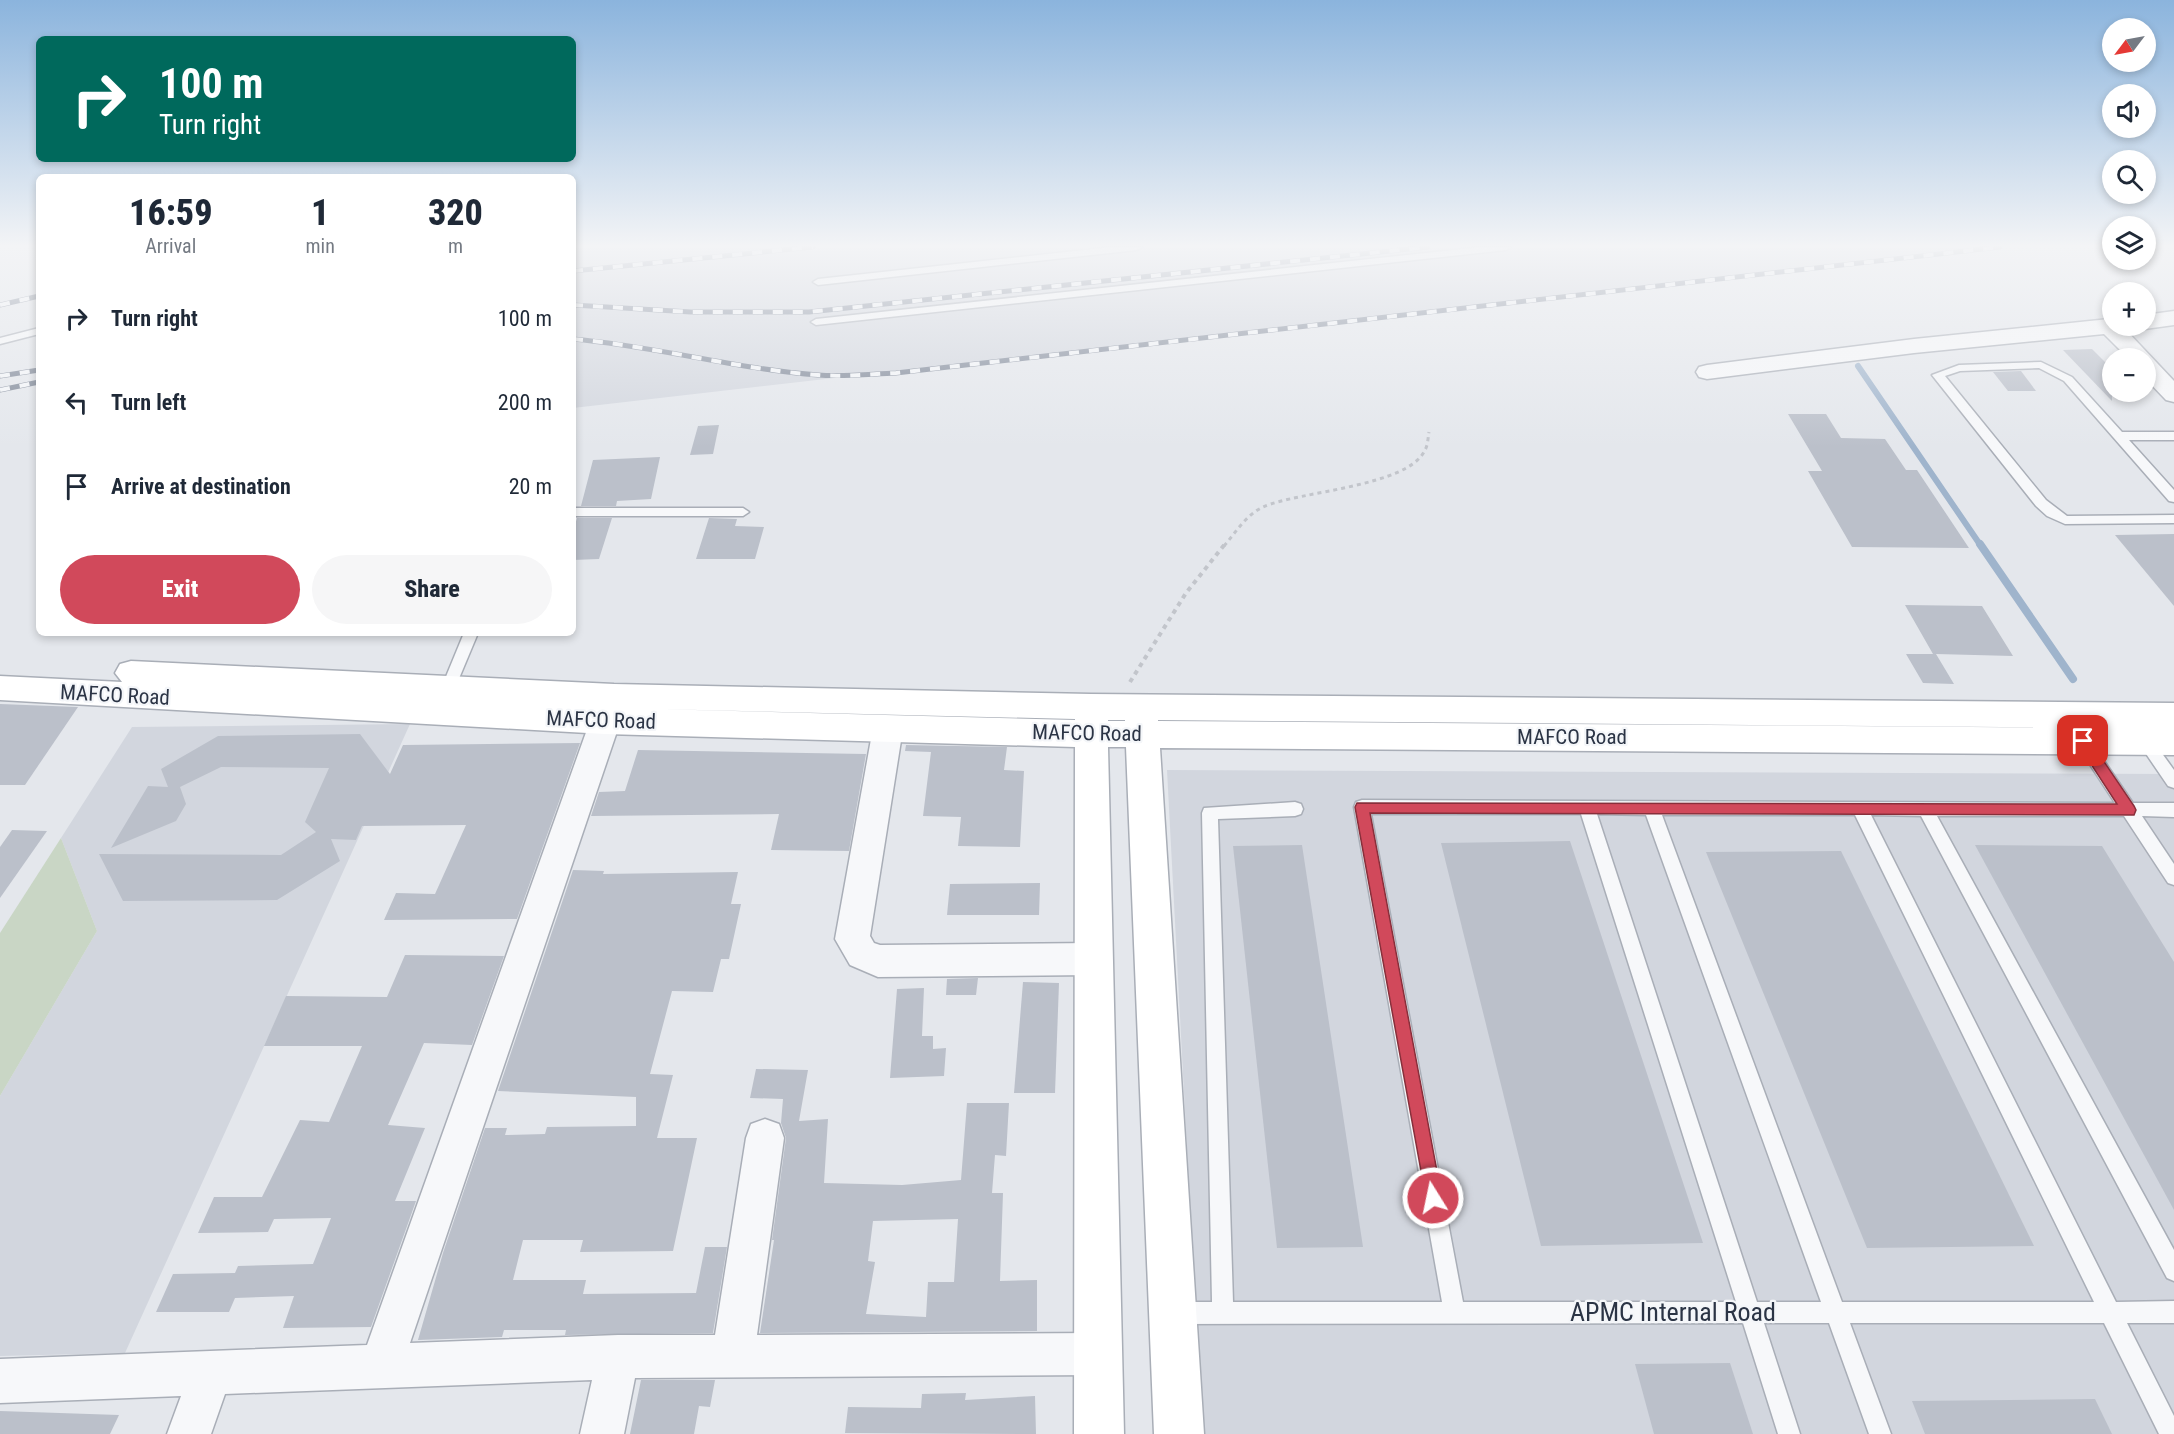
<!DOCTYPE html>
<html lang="en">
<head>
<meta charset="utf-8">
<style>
  body { margin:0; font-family:"Roboto Condensed",sans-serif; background:#f6f6f7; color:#1f2937; height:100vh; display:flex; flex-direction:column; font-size:22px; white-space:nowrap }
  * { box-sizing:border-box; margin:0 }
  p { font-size:20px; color:#747a83 }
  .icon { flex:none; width:33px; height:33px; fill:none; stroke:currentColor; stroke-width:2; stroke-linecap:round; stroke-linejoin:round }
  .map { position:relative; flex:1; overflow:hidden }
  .panel { position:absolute; left:36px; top:174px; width:540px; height:462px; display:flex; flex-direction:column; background:#fff; border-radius:9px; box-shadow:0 3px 9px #0003 }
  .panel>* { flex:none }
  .hud { position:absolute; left:36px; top:36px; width:540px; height:126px; border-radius:9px; box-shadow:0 3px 9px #0003; background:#00695c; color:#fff; overflow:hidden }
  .needle { width:39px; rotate:238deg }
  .buttons { position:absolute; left:2102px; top:18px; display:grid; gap:12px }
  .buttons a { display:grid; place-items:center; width:54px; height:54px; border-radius:50%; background:#fff; box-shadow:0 3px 9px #0003; font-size:30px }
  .pin { position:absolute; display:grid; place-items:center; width:51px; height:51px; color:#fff; margin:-26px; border-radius:12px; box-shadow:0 3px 9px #0006 }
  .me { position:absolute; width:66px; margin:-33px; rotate:350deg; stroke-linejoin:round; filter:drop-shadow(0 0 4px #0008) }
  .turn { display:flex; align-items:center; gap:21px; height:126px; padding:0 24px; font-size:27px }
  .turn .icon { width:78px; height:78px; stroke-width:2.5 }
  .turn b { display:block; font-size:42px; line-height:51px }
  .eta { display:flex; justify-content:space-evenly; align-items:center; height:102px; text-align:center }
  .eta b { font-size:36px; font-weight:800; line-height:42px }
  .button { display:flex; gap:12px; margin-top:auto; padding:12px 24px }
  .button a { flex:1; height:69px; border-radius:36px; background:#d1495b; color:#fff; font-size:24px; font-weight:800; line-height:69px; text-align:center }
  .button a+a { background:#f6f6f7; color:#1f2937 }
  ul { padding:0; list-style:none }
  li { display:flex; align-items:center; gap:18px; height:84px; padding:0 24px }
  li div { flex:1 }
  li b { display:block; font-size:22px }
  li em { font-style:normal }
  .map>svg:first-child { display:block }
  .built { fill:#d2d6de }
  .green { fill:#c9d6c5 }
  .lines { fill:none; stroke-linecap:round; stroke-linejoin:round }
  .stream-far1 { stroke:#9fb4cc; stroke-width:6 }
  .stream { stroke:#9fb4cc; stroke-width:8 }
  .building { fill:#bbc0ca; fill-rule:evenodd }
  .service-casing { stroke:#a9aeb7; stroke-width:3 }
  .minor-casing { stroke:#a9aeb7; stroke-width:3 }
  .secondary-casing { stroke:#a9aeb7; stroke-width:3 }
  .path-far1 { stroke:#c2c5cb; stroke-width:3; stroke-dasharray:4 4; stroke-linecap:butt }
  .path { stroke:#c2c5cb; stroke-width:4; stroke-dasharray:4.5 4.5; stroke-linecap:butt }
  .service { fill:#f7f8fa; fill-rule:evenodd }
  .minor { fill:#f7f8fa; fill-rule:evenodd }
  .secondary { fill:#fff; fill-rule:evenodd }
  .rail-casing { stroke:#7d8696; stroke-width:5 }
  .rail { stroke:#f4f6f9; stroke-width:4; stroke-dasharray:10; stroke-linecap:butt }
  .route { fill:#d1495b; stroke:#882f3b; stroke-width:1.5 }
  .labels { text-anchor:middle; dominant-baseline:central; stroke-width:4.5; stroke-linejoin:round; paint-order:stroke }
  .street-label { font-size:21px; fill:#2b3445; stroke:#f4f6f9 }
  .near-street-label { font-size:26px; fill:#2b3445; stroke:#f4f6f9 }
</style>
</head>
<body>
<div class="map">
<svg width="2174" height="1434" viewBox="0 0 2174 1434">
  <rect width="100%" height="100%" fill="#e4e7ec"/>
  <g class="built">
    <path d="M573,247H1976L573,408Z"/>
    <path d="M410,724L125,1353L0,1356V1096L97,931L61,838L132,727Z"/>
    <path d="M1167,770L2174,774V1434H1202Z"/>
  </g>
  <path class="green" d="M61,838L97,931L0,1096V933Z"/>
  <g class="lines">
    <path class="stream-far1" d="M1858,366L1981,546"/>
    <path class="stream" d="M1980,544L2073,679"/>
  </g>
  <g class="building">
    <path d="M2092,349L2112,369V401L2063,350Z"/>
    <path d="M2021,371L2036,391H2008L1993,372Z"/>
    <path d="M1788,414H1826L1841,438L1885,439L1906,470H1917L1969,548L1852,547L1808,471H1822Z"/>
    <path d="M719,425L713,454L690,455L698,426Z"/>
    <path d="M660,457L651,499L617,501L616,506H581L593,460Z"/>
    <path d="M577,518H612L599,559L573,560V525H575Z"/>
    <path d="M709,518L737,519L735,526L764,527L755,559H696Z"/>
    <path d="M2174,534V606L2115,535Z"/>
    <path d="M1905,605L1982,606L2013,656L1936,654L1954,684L1923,683L1906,654H1933Z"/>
    <path d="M0,704L78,707L25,785H0Z"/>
    <path d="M360,734L390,774L403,745L580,743L517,919L384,920L396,893L435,894L466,825L362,826L356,840L331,839L340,861L277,900L123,901L99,854L281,855L316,832L305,822L329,768L221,767L180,787L186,804L176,821L111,848L148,786L168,787L161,769L218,736Z"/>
    <path d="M906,745L1007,747L1004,770L1024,771L1020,847L958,846L961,817L923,816L931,752L905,751Z"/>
    <path d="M638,750L866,754L849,851L771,850L779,814L591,816L599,792L625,791Z"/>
    <path d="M12,830L47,831L0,898V847Z"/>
    <path d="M1570,841L1703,1243L1541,1246L1441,843Z"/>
    <path d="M1302,845L1363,1247L1277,1248L1233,846Z"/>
    <path d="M1975,845L2102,846L2174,962V1210Z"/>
    <path d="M1841,851L2034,1246L1867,1248L1706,852Z"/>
    <path d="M573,870L604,871L603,874L738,872L731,904H741L729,959H721L713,992L672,991L650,1074L673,1075L657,1138H697L673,1251L580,1252L583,1240H523L513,1280H586L583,1294L696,1293L705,1247H727L713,1333L565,1335L566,1330H504L502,1337L418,1340L443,1253L485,1128H507L505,1135L545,1134L547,1127L636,1126V1097L498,1091Z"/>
    <path d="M1040,883L1039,915H947L950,884Z"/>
    <path d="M405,955L504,956L472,1045L424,1043L388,1125L425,1128L395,1201H416L371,1327L283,1328L294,1296L235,1298L229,1312H156L173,1274L235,1273L238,1266L313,1264L331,1218L274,1219L268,1232L198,1233L214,1197H262L300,1120L329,1122L362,1046H264L286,996L387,997Z"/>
    <path d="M978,978L976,995H946L947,979Z"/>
    <path d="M1023,982L1059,983L1055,1093H1014Z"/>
    <path d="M924,988L922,1036H933V1049L946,1048L944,1076L890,1078L897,989Z"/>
    <path d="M756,1069L808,1070L799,1121L828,1119L824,1183L902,1185L961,1180L967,1103H1009L1006,1156L995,1155L992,1193H1003L1000,1281L1037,1280V1331L760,1333L774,1240H772L786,1138L781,1123L783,1099L750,1098ZM958,1219L954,1282H928L926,1317L866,1314L875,1262L868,1261L873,1221Z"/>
    <path d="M1730,1363L1753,1434H1654L1635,1364Z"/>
    <path d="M641,1380H715L710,1407L699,1406L694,1434H630Z"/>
    <path d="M966,1393L965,1400L1035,1396L1036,1434L845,1433L848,1407L921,1408L922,1394Z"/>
    <path d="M2095,1399L2112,1434H1925L1912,1401Z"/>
    <path d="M0,1411L119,1415L110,1434H0Z"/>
  </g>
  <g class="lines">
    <defs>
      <g id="service">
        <path d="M1112,247H1142L1137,250L818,285L813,282L818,279Z"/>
        <path d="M1481,247H1511L1506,250L816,325L811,322L816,319Z"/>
        <path d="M39,328V334L0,344V338Z"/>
        <path d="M2041,362L2072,377L2122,432H2174V440H2129L2174,490V502L2169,501L2064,381L2039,368L1960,371L1945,376L2046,500L2067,516L2174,515V523L2065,524L2047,516L2036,506L1932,375L1959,365Z"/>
        <path d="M573,508H743L749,512L743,516H573Z"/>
        <path d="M464,633H478L450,700H440L438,696Z"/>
        <path d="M2080,731L2085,733L2133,803H2174V817L2142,816L2174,864V885L2168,883L2124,816H1937L2174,1250V1281L2167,1278L1921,816L1871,815L2116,1302L2174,1301V1323H2127L2174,1416V1434H2159L2104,1323H1850L1891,1434H1869L1829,1323H1764L1800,1434H1778L1743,1323L1176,1324L1169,1320L1165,1313L1169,1306L1176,1302H1212L1202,813L1204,808L1295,802L1301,804L1303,809L1301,814L1295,816L1218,819L1233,1302H1442L1354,807L1356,802L1362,800L2115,803L2072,737L2075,733ZM1371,814H1581L1736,1302H1463ZM1597,814L1646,815L1821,1302H1757ZM1662,815H1855L2094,1302H1842Z"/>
        <path d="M2143,732L2148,734L2174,770V788L2168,786L2138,742L2135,738L2138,734Z"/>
      </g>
      <g id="minor">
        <path d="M2174,311V325L2145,329L2136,326H2145V315Z"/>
        <path d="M2109,319L2112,320V326H2125L2124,328L2174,381V402L2166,400L2145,378V358H2128L2104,334L1914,353L1707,379L1699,377L1696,372L1699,367L1707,365L1914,339Z"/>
        <path d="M614,685L624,688L629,696L410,1343L618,1335H715L746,1138L751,1124L765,1119L779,1124L784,1138L757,1335L1098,1333L1113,1339L1119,1354L1113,1369L1098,1375L635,1378L624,1434H580L592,1380L225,1394L211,1434H167L181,1396L0,1403V1359L367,1345L599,696L604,688Z"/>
        <path d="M888,716L899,720L903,728L870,936L874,943L880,945L1094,943L1106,948L1111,959L1106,970L1094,975L878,977L850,965L835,939L873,728L877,720Z"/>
      </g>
      <path id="secondary" d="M131,661L614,684L1091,694L2174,703V755L1160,748L1204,1434H1154L1126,747H1108L1124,1434H1074L1075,747L605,734L0,700V676L122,682L115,673L120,664ZM655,709L1075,719V720ZM1108,720H1125V721H1108ZM1158,720L2118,728L1158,721Z"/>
    </defs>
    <use href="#service" class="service-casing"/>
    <use href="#minor" class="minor-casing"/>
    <use href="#secondary" class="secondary-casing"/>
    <path class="path-far1" d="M1224,546C1236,532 1246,515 1263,507C1299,491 1408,487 1425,450C1428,445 1428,437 1429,432"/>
    <path class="path" d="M1130,682L1186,593L1225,544"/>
    <use href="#service" class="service"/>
    <use href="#minor" class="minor"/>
    <use href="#secondary" class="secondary"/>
    <defs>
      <g id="rail">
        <path d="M573,271L813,247"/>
        <path d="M0,305L39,296"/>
        <path d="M573,305L691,312H809L1428,247"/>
        <path d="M573,339C655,346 736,369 818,375C844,377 870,374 896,373L2000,247"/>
        <path d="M0,376L39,370"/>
        <path d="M0,390L39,382"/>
      </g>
    </defs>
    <use href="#rail" class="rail-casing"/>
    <use href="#rail" class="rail"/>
  </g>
  <linearGradient id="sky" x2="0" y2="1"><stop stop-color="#8bb4dd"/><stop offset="0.55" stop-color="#f3f4f6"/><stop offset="1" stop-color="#f3f4f6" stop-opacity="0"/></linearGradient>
  <rect width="2174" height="447" fill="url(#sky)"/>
  <path class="route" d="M2083,736L2088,738L2134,806L2136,810L2134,815L1370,813L1442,1198L1439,1204L1433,1207L1427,1204L1355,807L1357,803L2117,804L2076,741Z"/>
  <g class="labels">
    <g class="street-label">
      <text transform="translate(115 695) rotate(3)">MAFCO Road</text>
      <text transform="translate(601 720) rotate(2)">MAFCO Road</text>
      <text transform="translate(1087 733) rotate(1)">MAFCO Road</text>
      <text x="1572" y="737">MAFCO Road</text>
    </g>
    <g class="near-street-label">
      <text x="1673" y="1312">APMC Internal Road</text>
    </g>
  </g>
</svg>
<div class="buttons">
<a><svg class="needle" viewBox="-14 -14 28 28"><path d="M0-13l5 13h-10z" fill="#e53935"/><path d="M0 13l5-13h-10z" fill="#747a83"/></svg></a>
<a><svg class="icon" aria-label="sound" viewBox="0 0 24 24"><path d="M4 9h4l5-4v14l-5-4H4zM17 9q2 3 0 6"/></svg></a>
<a><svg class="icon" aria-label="search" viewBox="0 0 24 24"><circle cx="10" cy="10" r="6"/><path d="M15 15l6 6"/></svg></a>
<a><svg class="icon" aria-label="layers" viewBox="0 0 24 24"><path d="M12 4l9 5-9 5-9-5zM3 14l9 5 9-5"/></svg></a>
<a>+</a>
<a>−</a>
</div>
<div class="pin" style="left:2083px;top:741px;background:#d93025"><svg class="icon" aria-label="arrive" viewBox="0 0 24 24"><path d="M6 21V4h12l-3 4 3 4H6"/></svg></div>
<svg class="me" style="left:1433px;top:1198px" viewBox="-20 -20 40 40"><circle r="17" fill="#d1495b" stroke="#fff" stroke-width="3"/><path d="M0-11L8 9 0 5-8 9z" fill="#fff"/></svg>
<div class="hud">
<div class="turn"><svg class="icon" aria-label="right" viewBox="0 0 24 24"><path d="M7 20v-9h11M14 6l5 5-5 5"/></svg><div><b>100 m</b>Turn right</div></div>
</div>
<section class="panel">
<div class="eta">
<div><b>16:59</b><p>Arrival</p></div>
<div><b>1</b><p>min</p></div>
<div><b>320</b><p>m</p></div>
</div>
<ul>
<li><svg class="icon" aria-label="right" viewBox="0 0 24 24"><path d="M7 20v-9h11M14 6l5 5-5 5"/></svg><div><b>Turn right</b></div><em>100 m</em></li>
<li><svg class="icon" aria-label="left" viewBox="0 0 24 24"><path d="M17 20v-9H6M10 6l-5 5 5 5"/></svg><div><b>Turn left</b></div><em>200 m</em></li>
<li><svg class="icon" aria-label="arrive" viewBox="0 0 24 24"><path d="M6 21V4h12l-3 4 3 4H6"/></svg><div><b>Arrive at destination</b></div><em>20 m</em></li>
</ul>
<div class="button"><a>Exit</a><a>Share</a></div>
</section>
</div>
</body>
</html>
